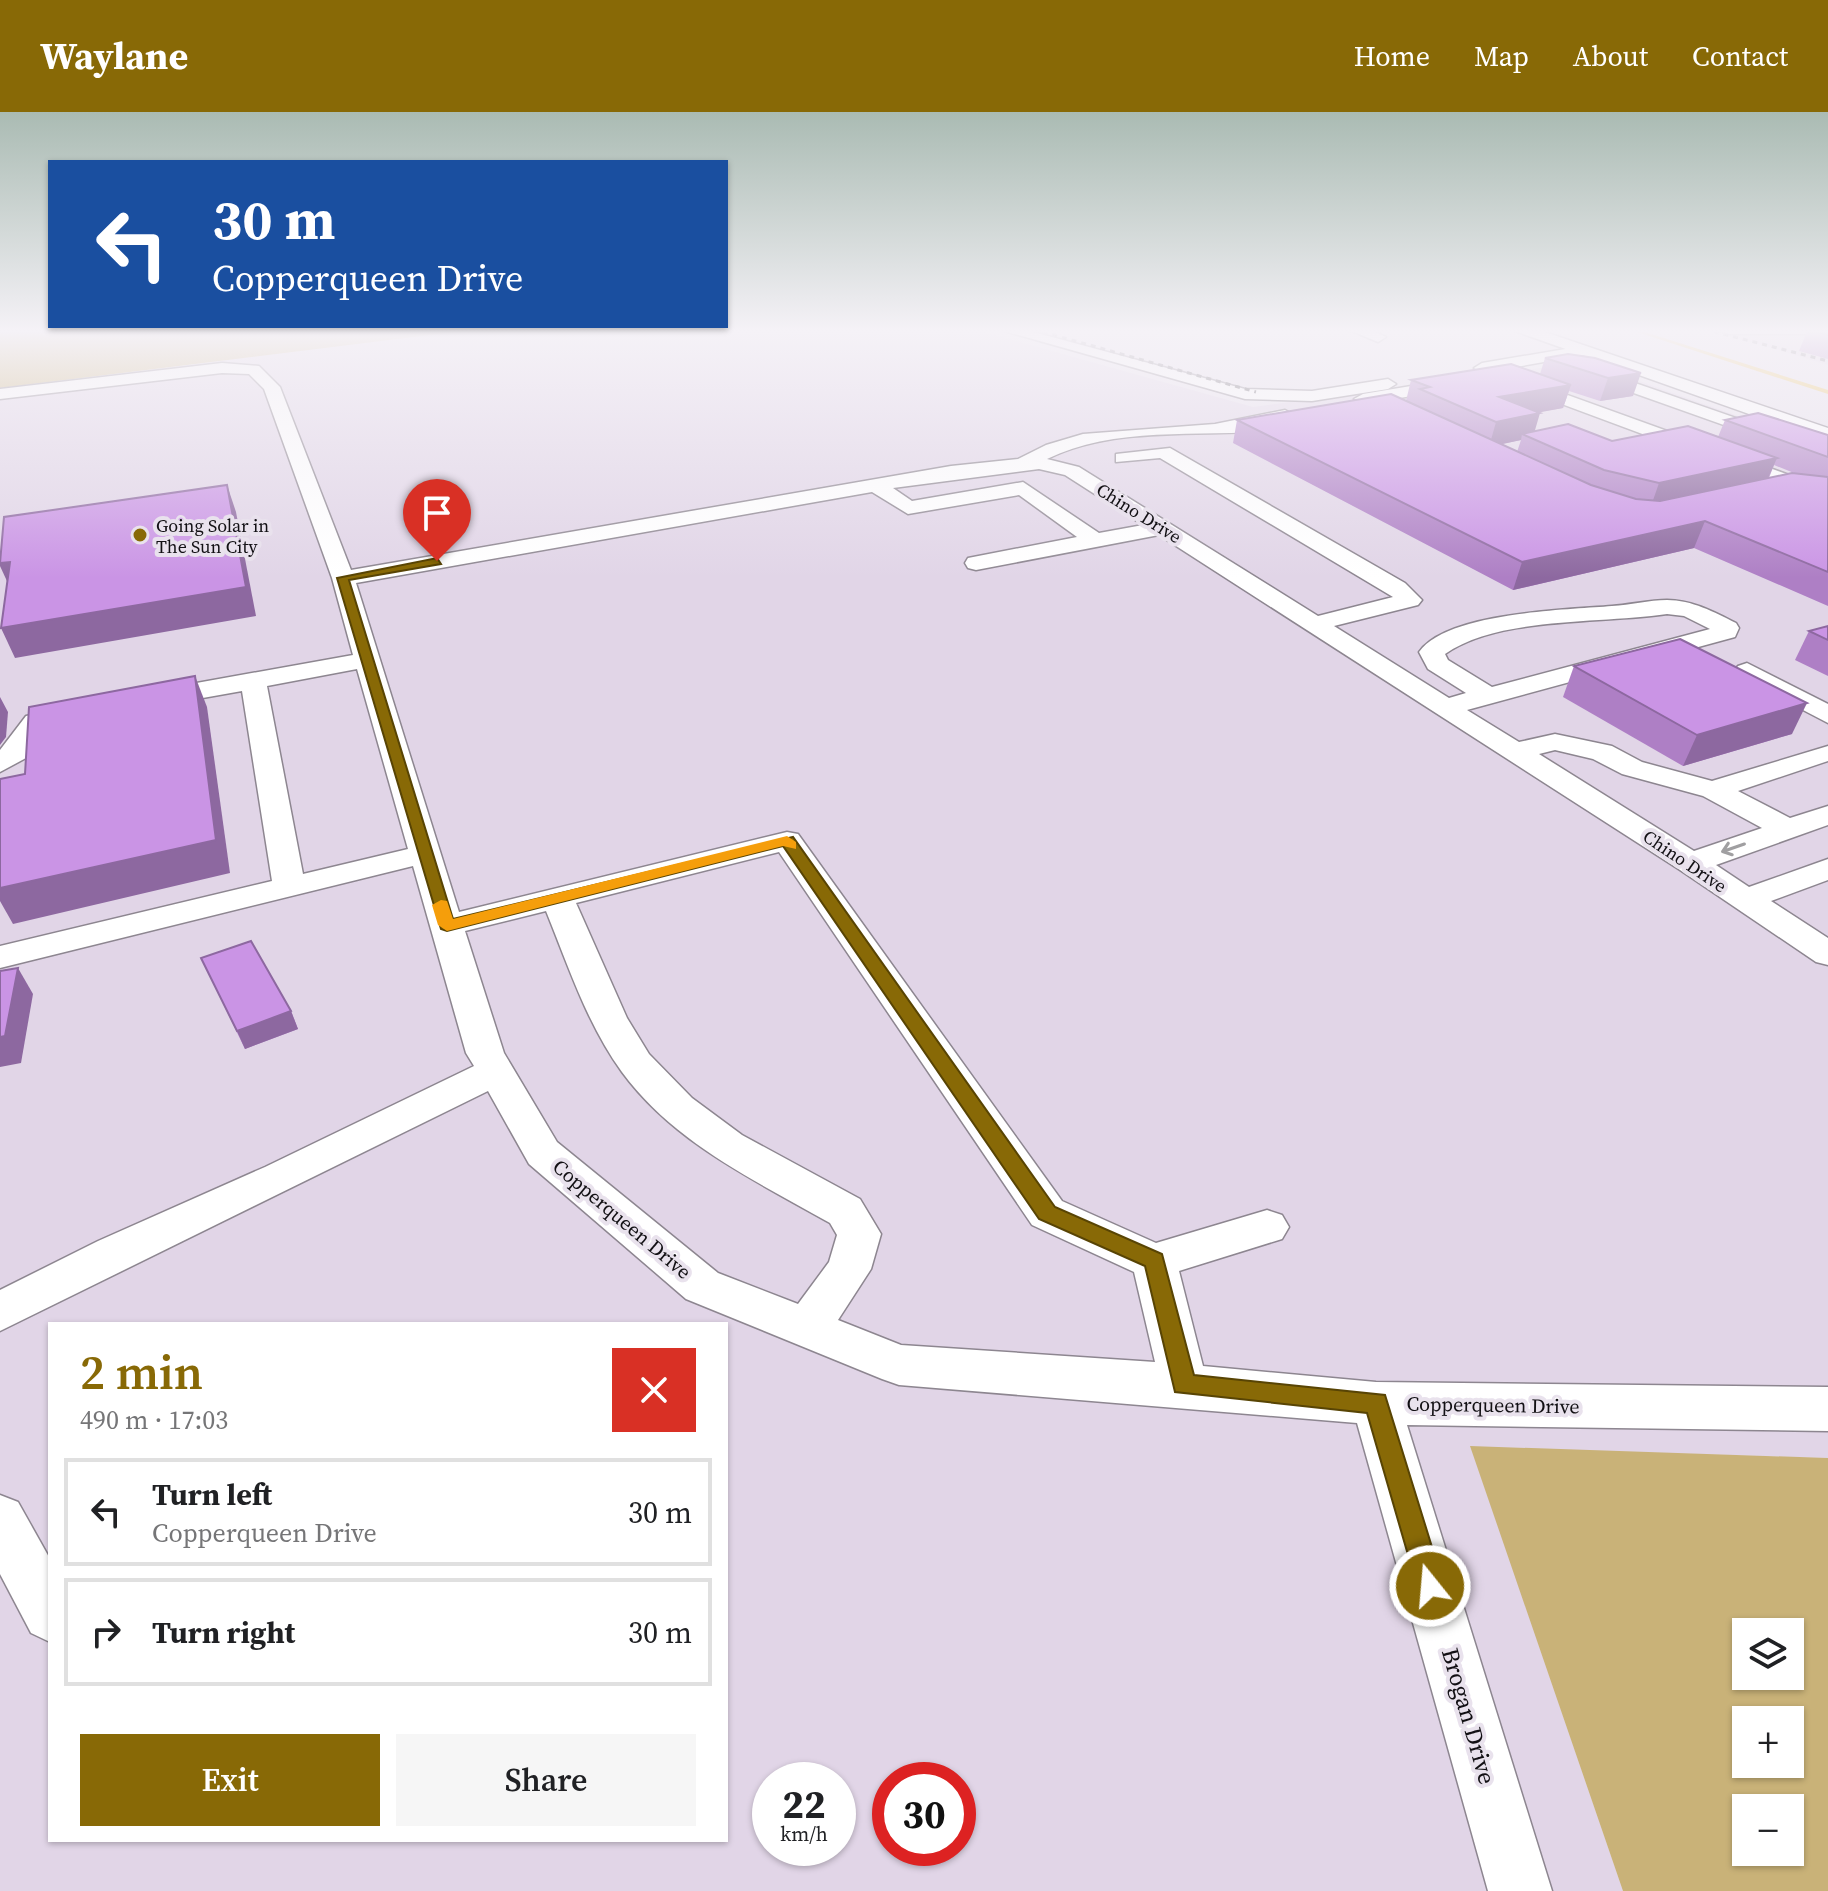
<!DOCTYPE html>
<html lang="en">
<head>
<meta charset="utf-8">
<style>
  body { margin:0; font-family:"Source Serif 4",serif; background:#f6f6f6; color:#202124; height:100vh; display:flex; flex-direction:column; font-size:30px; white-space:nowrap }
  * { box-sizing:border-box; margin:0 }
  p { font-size:26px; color:#757577 }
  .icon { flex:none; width:44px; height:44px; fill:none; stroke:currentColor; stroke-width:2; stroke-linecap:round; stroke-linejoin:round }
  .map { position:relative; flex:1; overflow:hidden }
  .details { position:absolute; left:48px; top:1210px; width:680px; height:520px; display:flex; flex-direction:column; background:#fff; border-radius:0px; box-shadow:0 2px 6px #0004 }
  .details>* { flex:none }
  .hud { position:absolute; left:48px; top:48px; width:680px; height:168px; border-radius:0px; box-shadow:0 2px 6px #0004; background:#1a4fa0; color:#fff; overflow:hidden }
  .fabs { position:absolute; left:1732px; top:1506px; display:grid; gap:16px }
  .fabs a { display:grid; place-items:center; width:72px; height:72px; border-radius:0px; background:#fff; box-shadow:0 2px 6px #0004; font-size:40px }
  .speed { position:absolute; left:752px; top:1650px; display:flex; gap:16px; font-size:40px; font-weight:700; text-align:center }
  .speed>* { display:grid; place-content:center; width:104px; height:104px; border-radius:50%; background:#fff; box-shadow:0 2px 6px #0004; line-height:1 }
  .speed small { font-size:20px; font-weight:400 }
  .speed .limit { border:12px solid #d22; background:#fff; color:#111 }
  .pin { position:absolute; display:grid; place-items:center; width:68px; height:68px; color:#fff; margin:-82px -34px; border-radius:50% 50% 50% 0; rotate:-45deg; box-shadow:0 0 8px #0007 }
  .pin .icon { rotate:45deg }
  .me { position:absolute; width:88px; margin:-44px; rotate:343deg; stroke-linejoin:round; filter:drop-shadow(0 0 6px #0008) }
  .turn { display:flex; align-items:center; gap:28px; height:168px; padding:0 32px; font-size:36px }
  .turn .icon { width:104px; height:104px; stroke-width:2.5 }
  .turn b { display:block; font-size:56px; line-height:68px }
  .round { display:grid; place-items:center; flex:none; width:84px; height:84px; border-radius:0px; background:#f6f6f6 }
  .headline { display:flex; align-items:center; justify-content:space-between; height:136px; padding:0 32px }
  h1 { font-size:48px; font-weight:600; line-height:60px; color:#886906 }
  .primary-button { display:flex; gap:16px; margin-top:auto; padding:16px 32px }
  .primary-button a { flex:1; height:92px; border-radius:0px; background:#886906; color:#fff; font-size:32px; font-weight:600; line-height:92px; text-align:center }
  .primary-button a+a { background:#f6f6f6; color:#202124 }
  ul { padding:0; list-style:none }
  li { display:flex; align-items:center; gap:24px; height:108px; margin:0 16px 12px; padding:0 16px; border:4px solid #e0e0e0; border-radius:0px }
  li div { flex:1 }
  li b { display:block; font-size:30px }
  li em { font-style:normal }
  header { display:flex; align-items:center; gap:48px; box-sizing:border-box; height:112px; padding:0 40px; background:#886906; color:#fff }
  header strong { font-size:38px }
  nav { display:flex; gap:44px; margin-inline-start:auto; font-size:28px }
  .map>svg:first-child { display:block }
  .built { fill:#e1d5e7; fill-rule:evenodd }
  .green { fill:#c9b278; fill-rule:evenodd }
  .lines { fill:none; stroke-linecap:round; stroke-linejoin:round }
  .stream { fill:#edc663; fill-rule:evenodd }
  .minor-casing { stroke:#8d8690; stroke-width:3 }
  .major-casing { stroke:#8d8690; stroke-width:3 }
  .minor { fill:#fff; fill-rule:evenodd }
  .major { fill:#fff; fill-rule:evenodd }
  .rail { stroke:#6a666d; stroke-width:3; stroke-dasharray:5 5; stroke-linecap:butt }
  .wall { fill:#ae7fc5; fill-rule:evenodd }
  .shaded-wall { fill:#8d68a0 }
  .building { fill:#ca94e5; stroke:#8d68a0; stroke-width:2 }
  .oneway { stroke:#a09fa1 }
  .route { fill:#886906; stroke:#584404; stroke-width:2 }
  .slow { fill:#f59e0b }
  .poi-dot { fill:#886906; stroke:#e9e2ed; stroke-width:3 }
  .labels { text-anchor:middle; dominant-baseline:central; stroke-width:8; stroke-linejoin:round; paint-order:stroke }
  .far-street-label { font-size:18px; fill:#121014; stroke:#e9e2ed }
  .far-poi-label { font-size:18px; fill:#121014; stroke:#e9e2ed; text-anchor:start }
  .street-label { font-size:20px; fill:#121014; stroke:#e9e2ed }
  .near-street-label { font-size:24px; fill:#121014; stroke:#e9e2ed }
</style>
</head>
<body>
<header>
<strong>Waylane</strong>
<nav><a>Home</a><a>Map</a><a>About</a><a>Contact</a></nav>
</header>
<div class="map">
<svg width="1828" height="1779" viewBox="0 0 1828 1779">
  <rect width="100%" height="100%" fill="#e9e2ed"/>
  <g class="built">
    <path d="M478,217H973L1253,295L1570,252L1600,255L1828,336V1346L1471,1335L1623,1779H0V276ZM50,1212H726V1728H50ZM770,1668H838V1736H770ZM890,1668H958V1736H890Z"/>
    <path d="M1708,217H1828V253Z"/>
  </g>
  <g class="green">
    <path d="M0,217H478L0,276Z"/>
    <path d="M1470,1334L1828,1346V1779H1623ZM1746,1520H1790V1564H1746ZM1746,1608H1790V1652H1746ZM1746,1696H1790V1740H1746Z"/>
  </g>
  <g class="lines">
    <path class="stream" d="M1628,217H1635L1828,278V282Z"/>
    <defs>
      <g id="minor">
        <path d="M997,217H1022L1245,277L1312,279L1388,267L1396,272L1388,277L1312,289L1245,287Z"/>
        <path d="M1347,217H1370L1386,225L1378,230Z"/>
        <path d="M1718,217H1820L1812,222H1726Z"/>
        <path d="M1583,234L1591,239L1589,242L1482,261L1474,256L1482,251Z"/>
        <path d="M222,251L259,254L280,275L351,458L951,354L1018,347L1046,333L1083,322L1215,312L1285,298L1294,303L1286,308L1294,313L1285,318C1209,326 1117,312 1047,347L1079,355L1318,504L1393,485L1160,346L1116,350V342L1170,336L1405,471L1422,488L1418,493L1334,514L1449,586L1466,581L1428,557L1419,540C1447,500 1566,498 1612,494C1630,493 1649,488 1667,488C1692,488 1714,500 1736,511L1739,516L1735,525L1467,598L1519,630L1555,622L1612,634L1642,650L1712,669L1828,634V649L1738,679L1790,706L1828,694V713L1716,753L1749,775L1828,747V768L1771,789L1828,826V853L1816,850L1680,758L1159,423L976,458L968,456L965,451L968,446L1077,425L1019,383L908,402L872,380L356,471L459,800L787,720L798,722L1062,1089L1156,1131L1267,1098L1282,1103L1289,1115L1282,1127L1179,1159L1203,1254L1376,1270L1828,1275V1319L1407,1313L1552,1779H1488L1357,1311L899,1273L882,1267L686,1187L529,1052L488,979L0,1219V1178L98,1129L265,1055L474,954L466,941L413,754L0,856V834L272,769L242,579L152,595L143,593L139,587L143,581L152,579L353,543L332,466L264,277L249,262L222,261L0,287V277ZM1039,357L1065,363L1143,413L1099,421L1023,370L912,389L893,376ZM1667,502L1684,504L1710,517L1492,575L1448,548L1445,542C1499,504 1602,512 1667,502ZM357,557L408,737L303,762L267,574ZM1555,638L1593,647L1622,662L1703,684L1762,716L1694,739L1539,642ZM779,740L1032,1113L1134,1160L1155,1250L901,1233L838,1208L871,1157L881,1122L860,1087L742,1023L692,986L649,942L627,906L576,791ZM546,799C568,853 587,912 622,960C674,1031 756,1069 830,1111L837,1123L829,1150L798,1192L718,1161L557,1030L504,941L465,819Z"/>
        <path d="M1589,255L1828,338V350L1583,263L1581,260Z"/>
        <path d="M1501,259L1828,377V390L1781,383L1650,412L1628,410L1584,396L1354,287L1363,282ZM1500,269L1777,372L1650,400L1598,388L1382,289Z"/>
        <path d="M1747,551L1828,592V611L1738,564L1734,559L1738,554Z"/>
        <path d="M67,596L77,598L81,604L77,610L46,616L26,646L0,660V638L26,604Z"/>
        <path d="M0,1383L18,1390L50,1447V1530L31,1521L0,1462Z"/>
      </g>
      <path id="major" d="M1509,217H1536L1828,316V330Z"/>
    </defs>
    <use href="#minor" class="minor-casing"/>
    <use href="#major" class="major-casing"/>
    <use href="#minor" class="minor"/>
    <use href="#major" class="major"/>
    <g class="rail">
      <path d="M1033,217L1256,280"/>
      <path d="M1704,217L1828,249"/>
    </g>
  </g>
  <g class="wall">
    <path d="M1808,217H1828V247L1799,239Z"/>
    <path d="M1545,246H1595L1633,284L1600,289L1569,279L1563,296L1538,300L1534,320L1612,329L1718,325L1725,308L1828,323V494L1694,436L1513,478L1233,331L1237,308L1406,289L1411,268L1540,262ZM1521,328L1517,340L1501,332ZM1774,353L1794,361L1769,366Z"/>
    <path d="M1828,514V564L1795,548L1809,519Z"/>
    <path d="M1574,554L1792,622L1683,654L1563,585Z"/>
    <path d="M201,846L291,899L298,917L245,937Z"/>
  </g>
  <g class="shaded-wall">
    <path d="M1641,261L1633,284L1600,289L1608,266Z"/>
    <path d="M1571,273L1563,296L1492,309L1499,285Z"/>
    <path d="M1540,301L1533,325L1522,322L1521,328L1489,335L1496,310Z"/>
    <path d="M1777,346L1766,371L1650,397L1659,371Z"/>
    <path d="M227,373L236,400L256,504L15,546L1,516Z"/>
    <path d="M1705,409L1694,436L1513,478L1522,450Z"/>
    <path d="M10,450L12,480L0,454V451Z"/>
    <path d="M195,564L207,595L230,761L13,812L0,789V754Z"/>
    <path d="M0,585L8,600L6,625L0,633Z"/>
    <path d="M1807,591L1792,622L1683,654L1697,623Z"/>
    <path d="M18,856L33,882L21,951L0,955V925Z"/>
    <path d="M291,899L298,917L245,937L237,919Z"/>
  </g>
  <g class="building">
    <path d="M1808,217H1828V223Z"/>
    <path d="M1568,242L1595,246L1641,261L1608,266L1545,246Z"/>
    <path d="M1511,252L1571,273L1499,285L1540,301L1496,310L1420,277L1430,275L1411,268Z"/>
    <path d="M1391,282L1591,373L1636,387L1660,389L1792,361L1828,365V460L1705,409L1522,450L1237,308Z"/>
    <path d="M1758,301L1828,323V345L1725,308Z"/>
    <path d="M1568,312L1612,329L1688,314L1777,346L1659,371L1604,358L1522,322Z"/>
    <path d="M227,373L246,475L1,516L10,450L0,451L4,405Z"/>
    <path d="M1828,514V528L1809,519Z"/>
    <path d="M1680,527L1807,591L1697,623L1574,554Z"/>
    <path d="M195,564L216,728L0,776V667L25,662L29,595Z"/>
    <path d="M251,829L291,899L237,919L201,846Z"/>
    <path d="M18,856L5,924L0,925V859Z"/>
  </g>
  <defs><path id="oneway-shaft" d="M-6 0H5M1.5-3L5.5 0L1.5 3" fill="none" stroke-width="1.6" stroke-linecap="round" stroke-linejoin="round" transform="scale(2)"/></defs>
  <use class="oneway" href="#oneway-shaft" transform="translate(1733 736) rotate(161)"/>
  <linearGradient id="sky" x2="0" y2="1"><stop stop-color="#aabbb3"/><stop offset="0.47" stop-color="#f5f2f7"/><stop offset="1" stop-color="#f5f2f7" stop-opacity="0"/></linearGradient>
  <rect width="1828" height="466" fill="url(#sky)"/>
  <path class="route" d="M437,446L441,452L349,468L453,807L793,725L1055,1095L1162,1142L1194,1263L1385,1283L1444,1474L1440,1484L1430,1488L1421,1484L1417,1474L1367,1301L1175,1280L1145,1154L1039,1107L783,734L447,819L441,817L337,466Z"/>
  <path class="slow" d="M787,724L796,730V737L783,734L447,819L438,813L432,793L441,788L447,789L453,807Z"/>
  <circle class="poi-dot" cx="140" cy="423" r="8"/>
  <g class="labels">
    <g class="far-street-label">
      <text transform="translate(1139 401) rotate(32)">Chino Drive</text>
      <text transform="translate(1685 749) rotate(34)">Chino Drive</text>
    </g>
    <g class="far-poi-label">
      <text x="156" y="413">Going Solar in<tspan x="156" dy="21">The Sun City</tspan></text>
    </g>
    <g class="street-label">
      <text transform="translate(622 1107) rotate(40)">Copperqueen Drive</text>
      <text transform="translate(1493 1293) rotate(1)">Copperqueen Drive</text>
    </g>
    <g class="near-street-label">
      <text transform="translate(1469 1604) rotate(74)">Brogan Drive</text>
    </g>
  </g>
</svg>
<div class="fabs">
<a><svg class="icon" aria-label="layers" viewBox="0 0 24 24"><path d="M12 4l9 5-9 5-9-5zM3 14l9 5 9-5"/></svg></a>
<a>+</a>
<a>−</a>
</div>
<div class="speed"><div>22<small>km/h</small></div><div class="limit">30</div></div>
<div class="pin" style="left:437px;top:449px;background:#d93025"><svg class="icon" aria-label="arrive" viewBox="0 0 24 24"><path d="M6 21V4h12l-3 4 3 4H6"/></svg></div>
<svg class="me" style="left:1430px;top:1474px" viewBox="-20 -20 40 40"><circle r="17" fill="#886906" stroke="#fff" stroke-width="3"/><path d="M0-11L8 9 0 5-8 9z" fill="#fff"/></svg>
<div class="hud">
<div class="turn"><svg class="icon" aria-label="left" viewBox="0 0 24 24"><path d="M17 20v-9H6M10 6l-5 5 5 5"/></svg><div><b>30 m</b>Copperqueen Drive</div></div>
</div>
<section class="details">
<div class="headline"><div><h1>2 min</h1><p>490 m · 17:03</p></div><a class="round" style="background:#d93025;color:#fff"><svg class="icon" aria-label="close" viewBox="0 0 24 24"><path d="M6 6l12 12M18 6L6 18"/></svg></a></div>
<ul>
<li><svg class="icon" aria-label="left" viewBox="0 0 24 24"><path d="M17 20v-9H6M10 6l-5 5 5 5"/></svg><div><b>Turn left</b><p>Copperqueen Drive</p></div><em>30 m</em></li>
<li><svg class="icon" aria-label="right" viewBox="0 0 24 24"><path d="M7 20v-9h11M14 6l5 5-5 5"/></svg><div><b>Turn right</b></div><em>30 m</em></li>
</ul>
<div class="primary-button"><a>Exit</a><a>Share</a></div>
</section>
</div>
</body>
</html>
